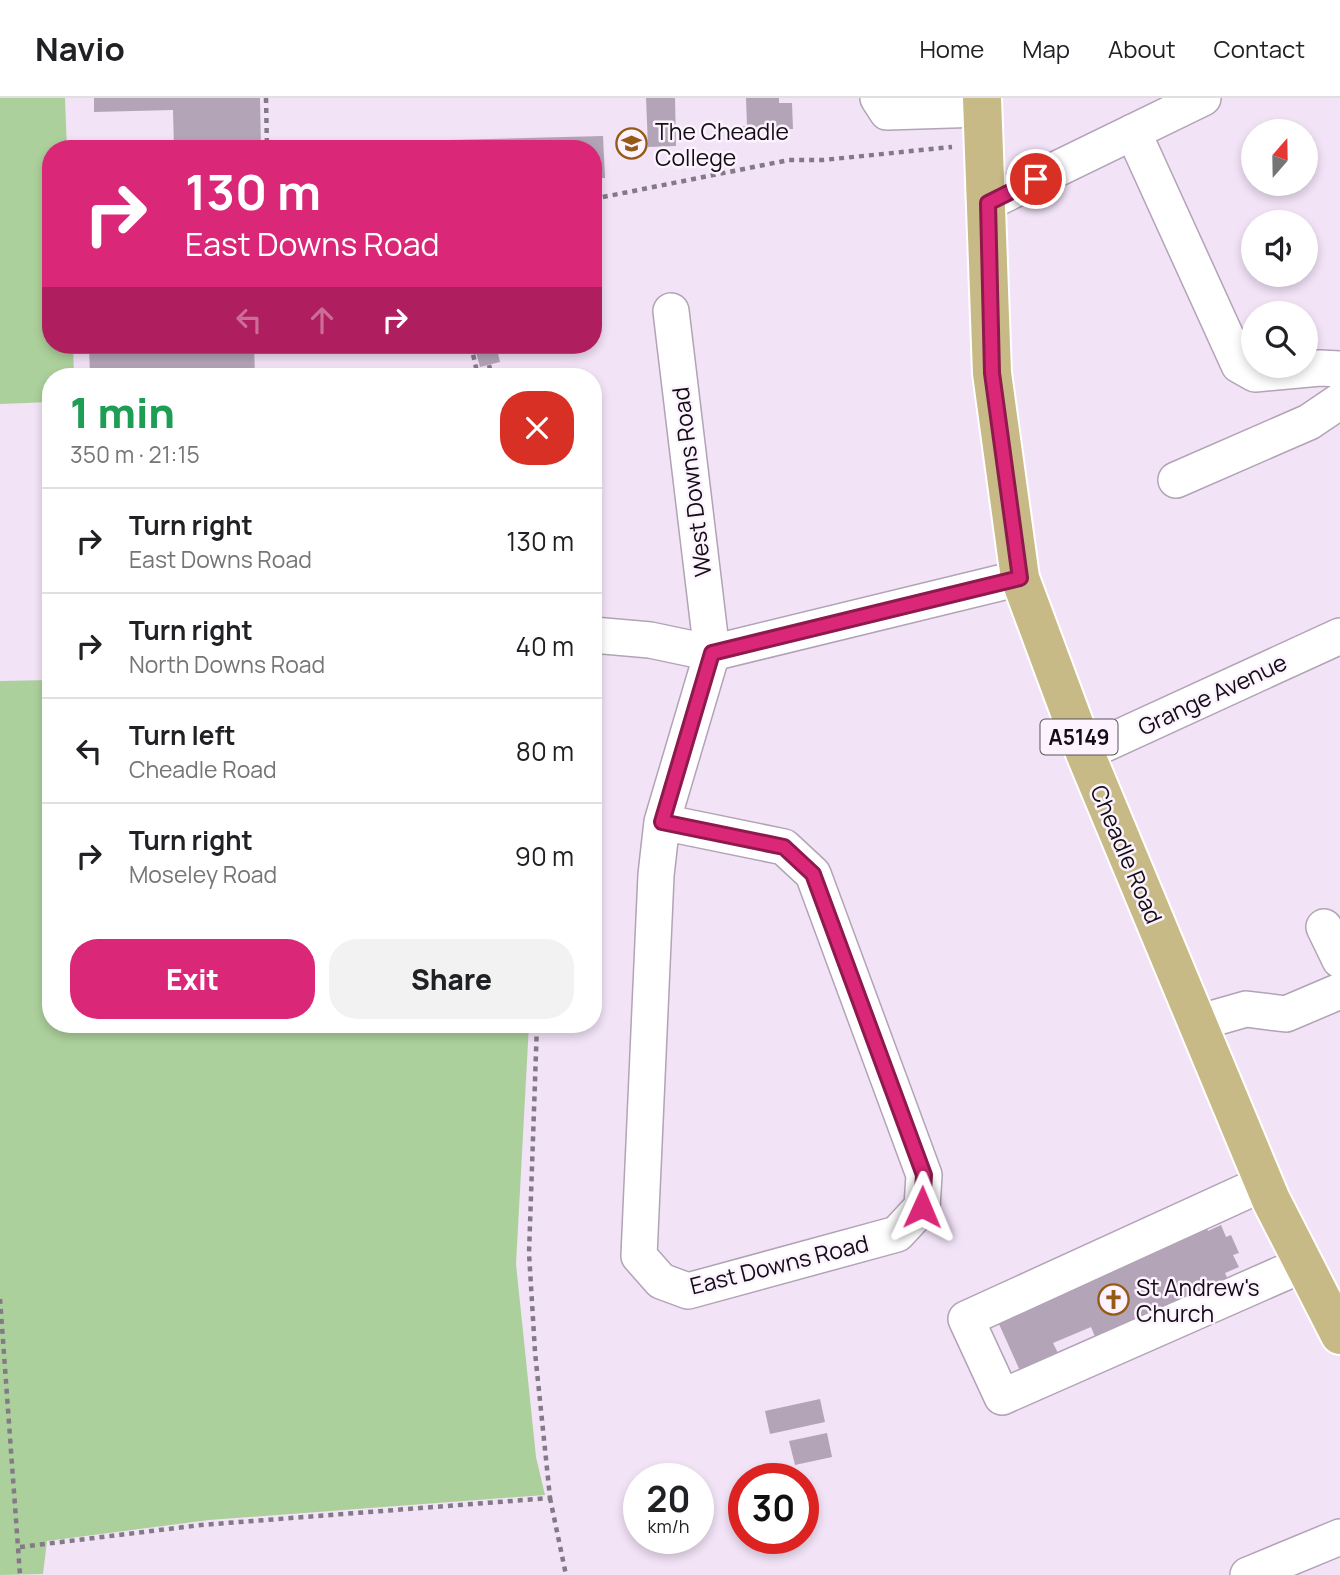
<!DOCTYPE html>
<html lang="en">
<head>
<meta charset="utf-8">
<style>
  body { margin:0; font-family:Manrope,sans-serif; background:#f2f2f2; color:#202124; height:100vh; display:flex; flex-direction:column; font-size:26px; white-space:nowrap }
  * { box-sizing:border-box; margin:0 }
  p { font-size:23px; color:#757577 }
  .icon { flex:none; width:38px; height:38px; fill:none; stroke:currentColor; stroke-width:2; stroke-linecap:round; stroke-linejoin:round }
  .map { position:relative; flex:1; overflow:hidden }
  .side { position:absolute; left:42px; top:270px; width:560px; height:665px; display:flex; flex-direction:column; background:#fff; border-radius:28px; box-shadow:0 4px 10px #0003 }
  .side>* { flex:none }
  .hud { position:absolute; left:42px; top:42px; width:560px; height:214px; border-radius:28px; box-shadow:0 4px 10px #0003; background:#db2777; color:#fff; overflow:hidden }
  .needle { width:46px; rotate:20deg }
  .tools { position:absolute; left:1241px; top:21px; display:grid; gap:14px }
  .tools a { display:grid; place-items:center; width:77px; height:77px; border-radius:50%; background:#fff; box-shadow:0 4px 10px #0003; font-size:35px }
  .speed { position:absolute; left:623px; top:1365px; display:flex; gap:14px; font-size:35px; font-weight:700; text-align:center }
  .speed>* { display:grid; place-content:center; width:91px; height:91px; border-radius:50%; background:#fff; box-shadow:0 4px 10px #0003; line-height:1 }
  .speed small { font-size:18px; font-weight:400 }
  .speed .limit { border:10px solid #d22; background:#fff; color:#111 }
  .pin { position:absolute; display:grid; place-items:center; width:60px; height:60px; color:#fff; margin:-30px; border:4px solid #fff; border-radius:50%; box-shadow:0 2px 7px #0007 }
  .me { position:absolute; width:77px; margin:-38px; rotate:1deg; stroke-linejoin:round; filter:drop-shadow(0 0 5px #0008) }
  .turn { display:flex; align-items:center; gap:24px; height:147px; padding:0 28px; font-size:32px }
  .turn .icon { width:91px; height:91px; stroke-width:2.5 }
  .turn b { display:block; font-size:49px; line-height:60px }
  .lanes { display:flex; align-items:center; height:66px; padding:0 28px; background:#0003; justify-content:center; gap:35px; direction:ltr }
  .lanes .off { opacity:.35 }
  .round { display:grid; place-items:center; flex:none; width:74px; height:74px; border-radius:28px; background:#f2f2f2 }
  .overview { display:flex; align-items:center; justify-content:space-between; height:119px; padding:0 28px }
  h1 { font-size:42px; font-weight:800; line-height:52px; color:#1e9e55 }
  .button { display:flex; gap:14px; margin-top:auto; padding:14px 28px }
  .button a { flex:1; height:80px; border-radius:28px; background:#db2777; color:#fff; font-size:28px; font-weight:800; line-height:80px; text-align:center }
  .button a+a { background:#f2f2f2; color:#202124 }
  ul { padding:0; list-style:none }
  li { display:flex; align-items:center; gap:21px; height:105px; padding:0 28px; border-top:2px solid #e0e0e0 }
  li div { flex:1 }
  li b { display:block; font-size:26px }
  li em { font-style:normal }
  header { display:flex; align-items:center; gap:42px; box-sizing:border-box; height:98px; padding:0 35px; background:#fff; border-bottom:2px solid #e0e0e0 }
  header strong { font-size:33px }
  nav { display:flex; gap:38px; margin-inline-start:auto; font-size:24px }
  .map>svg:first-child { display:block }
  .green { fill:#acd09b }
  .building { fill:#b3a4b7 }
  .lines { fill:none; stroke-linecap:round; stroke-linejoin:round }
  .minor-casing { stroke:#b2a3b6; stroke-width:38 }
  .major-casing { stroke:#fff; stroke-width:42 }
  .path { stroke:#847a87; stroke-width:4.5; stroke-dasharray:5 5; stroke-linecap:butt }
  .minor { stroke:#fff; stroke-width:35 }
  .major { stroke:#c8ba86; stroke-width:38 }
  .route-casing { stroke:#8e194d; stroke-width:18 }
  .route { stroke:#db2777; stroke-width:12 }
  .labels { text-anchor:middle; dominant-baseline:central; stroke-width:5; stroke-linejoin:round; paint-order:stroke }
  .shield { fill:#fcf3ff; stroke:#59535b; stroke-width:2 }
  .shield-label { font-size:21px; font-weight:bold; fill:#130e15 }
  .poi-label { font-size:23px; fill:#130e15; stroke:#fcf3ff; text-anchor:start }
  .street-label { font-size:23px; fill:#130e15; stroke:#fcf3ff }
</style>
</head>
<body>
<header>
<strong>Navio</strong>
<nav><a>Home</a><a>Map</a><a>About</a><a>Contact</a></nav>
</header>
<div class="map">
<svg width="1340" height="1477" viewBox="0 0 1340 1477">
  <rect width="100%" height="100%" fill="#f2e3f7"/>
  <g class="green">
    <path d="M0,0H65L67,51H51V247H73L74,278H51V304L0,306Z"/>
    <path d="M51,582V926H529L516,1166L536,1359L545,1397L209,1422L47,1443L43,1476L0,1477V583Z"/>
  </g>
  <g class="building">
    <path d="M94,0H260L261,51H174L173,12L94,14Z"/>
    <path d="M646,0H675L676,48L648,49Z"/>
    <path d="M746,0H779V5H792L793,31L737,33V28H747Z"/>
    <path d="M603,38L605,80H593V51H450L449,42Z"/>
    <path d="M89,247H254L255,278H90Z"/>
    <path d="M474,247H496L500,264L480,269Z"/>
    <path d="M1203,1122L1208,1133L1221,1127L1226,1139L1231,1137L1239,1155L1233,1157L1239,1169L1225,1175L1231,1189L1099,1248L1091,1229L1053,1245L1059,1257L1021,1275L994,1215Z"/>
    <path d="M820,1301L825,1324L770,1336L765,1313Z"/>
    <path d="M827,1335L832,1359L795,1367L789,1343Z"/>
  </g>
  <g class="lines">
    <defs>
      <g id="minor">
        <path d="M878,0L887,14L982,11"/>
        <path d="M1133,34L1239,267L1255,276L1320,270L1340,271"/>
        <path d="M987,105L1203,0"/>
        <path d="M1176,382L1309,324L1340,303"/>
        <path d="M593,537L650,542L712,555L1020,480"/>
        <path d="M1085,655L1340,538"/>
        <path d="M662,724L784,749L813,776L924,1077L922,1109L897,1136L688,1193L661,1183L639,1158L656,777L662,724L712,555L671,213"/>
        <path d="M1324,829L1340,862"/>
        <path d="M1197,925L1246,911L1286,916L1340,893"/>
        <path d="M1264,1085L966,1221L1002,1299L1304,1166"/>
        <path d="M1248,1477L1340,1439"/>
      </g>
      <path id="major" d="M982,0L992,275L1020,480L1085,655L1271,1102L1340,1237"/>
    </defs>
    <use href="#minor" class="minor-casing"/>
    <use href="#major" class="major-casing"/>
    <g class="path">
      <path d="M266,0L267,51"/>
      <path d="M593,101L789,62H823L952,49"/>
      <path d="M471,247L477,274L490,271L489,267"/>
      <path d="M0,1201L20,1477"/>
      <path d="M550,1400L566,1477"/>
      <path d="M20,1449L201,1427L550,1400L535,1254L529,1155L537,926"/>
    </g>
    <use href="#minor" class="minor"/>
    <use href="#major" class="major"/>
  </g>
  <g class="lines">
    <defs>
      <path id="route" d="M922,1109L924,1077L813,776L784,749L662,724L712,555L1020,480L992,275L988,105L1036,81"/>
    </defs>
    <use href="#route" class="route-casing"/>
    <use href="#route" class="route"/>
  </g>
  <defs>
    <symbol id="university-ring" viewBox="-11 -11 22 22"><circle r="9.5" fill="#fcf3ff" stroke="#945b17" stroke-width="1.5"/><path d="M0-5L7-2L0 1L-7-2ZM-4 1L0 2.5L4 1V4Q0 6-4 4Z" fill="#945b17"/></symbol>
    <symbol id="church-ring" viewBox="-11 -11 22 22"><circle r="9.5" fill="#fcf3ff" stroke="#945b17" stroke-width="1.5"/><path d="M-1.2-6h2.4v3.5h3.3v2.4h-3.3V6h-2.4V-.1h-3.3v-2.4h3.3Z" fill="#945b17"/></symbol>
  </defs>
  <g fill-rule="evenodd">
    <use href="#university-ring" x="614" y="28" width="35" height="35"/>
    <use href="#church-ring" x="1096" y="1184" width="35" height="35"/>
  </g>
  <g class="labels">
    <rect class="shield" x="1040.5" y="621.5" width="77" height="35" rx="5"/>
    <g class="shield-label">
      <text x="1079" y="639">A5149</text>
    </g>
    <g class="poi-label">
      <text x="655" y="33">The Cheadle<tspan x="655" dy="26">College</tspan></text>
      <text x="1136" y="1189">St Andrew's<tspan x="1136" dy="26">Church</tspan></text>
    </g>
    <g class="street-label">
      <text transform="translate(691 384) rotate(-97)">West Downs Road</text>
      <text transform="translate(1212 596) rotate(-25)">Grange Avenue</text>
      <text transform="translate(1127 756) rotate(67)">Cheadle Road</text>
      <text transform="translate(779 1166) rotate(-14)">East Downs Road</text>
    </g>
  </g>
</svg>
<div class="tools">
<a><svg class="needle" viewBox="-14 -14 28 28"><path d="M0-13l5 13h-10z" fill="#e53935"/><path d="M0 13l5-13h-10z" fill="#757577"/></svg></a>
<a><svg class="icon" aria-label="sound" viewBox="0 0 24 24"><path d="M4 9h4l5-4v14l-5-4H4zM17 9q2 3 0 6"/></svg></a>
<a><svg class="icon" aria-label="search" viewBox="0 0 24 24"><circle cx="10" cy="10" r="6"/><path d="M15 15l6 6"/></svg></a>
</div>
<div class="speed"><div>20<small>km/h</small></div><div class="limit">30</div></div>
<div class="pin" style="left:1036px;top:81px;background:#d93025"><svg class="icon" aria-label="arrive" viewBox="0 0 24 24"><path d="M6 21V4h12l-3 4 3 4H6"/></svg></div>
<svg class="me" style="left:922px;top:1109px" viewBox="-20 -20 40 40"><path d="M0-17L14 15 0 8-14 15z" fill="#db2777" stroke="#fff" stroke-width="4"/></svg>
<div class="hud">
<div class="turn"><svg class="icon" aria-label="right" viewBox="0 0 24 24"><path d="M7 20v-9h11M14 6l5 5-5 5"/></svg><div><b>130 m</b>East Downs Road</div></div>
<div class="lanes"><svg class="icon off" aria-label="left" viewBox="0 0 24 24"><path d="M17 20v-9H6M10 6l-5 5 5 5"/></svg><svg class="icon off" aria-label="ahead" viewBox="0 0 24 24"><path d="M12 20V5M6 11l6-6 6 6"/></svg><svg class="icon" aria-label="right" viewBox="0 0 24 24"><path d="M7 20v-9h11M14 6l5 5-5 5"/></svg></div>
</div>
<section class="side">
<div class="overview"><div><h1>1 min</h1><p>350 m · 21:15</p></div><a class="round" style="background:#d93025;color:#fff"><svg class="icon" aria-label="close" viewBox="0 0 24 24"><path d="M6 6l12 12M18 6L6 18"/></svg></a></div>
<ul>
<li><svg class="icon" aria-label="right" viewBox="0 0 24 24"><path d="M7 20v-9h11M14 6l5 5-5 5"/></svg><div><b>Turn right</b><p>East Downs Road</p></div><em>130 m</em></li>
<li><svg class="icon" aria-label="right" viewBox="0 0 24 24"><path d="M7 20v-9h11M14 6l5 5-5 5"/></svg><div><b>Turn right</b><p>North Downs Road</p></div><em>40 m</em></li>
<li><svg class="icon" aria-label="left" viewBox="0 0 24 24"><path d="M17 20v-9H6M10 6l-5 5 5 5"/></svg><div><b>Turn left</b><p>Cheadle Road</p></div><em>80 m</em></li>
<li><svg class="icon" aria-label="right" viewBox="0 0 24 24"><path d="M7 20v-9h11M14 6l5 5-5 5"/></svg><div><b>Turn right</b><p>Moseley Road</p></div><em>90 m</em></li>
</ul>
<div class="button"><a>Exit</a><a>Share</a></div>
</section>
</div>
</body>
</html>
